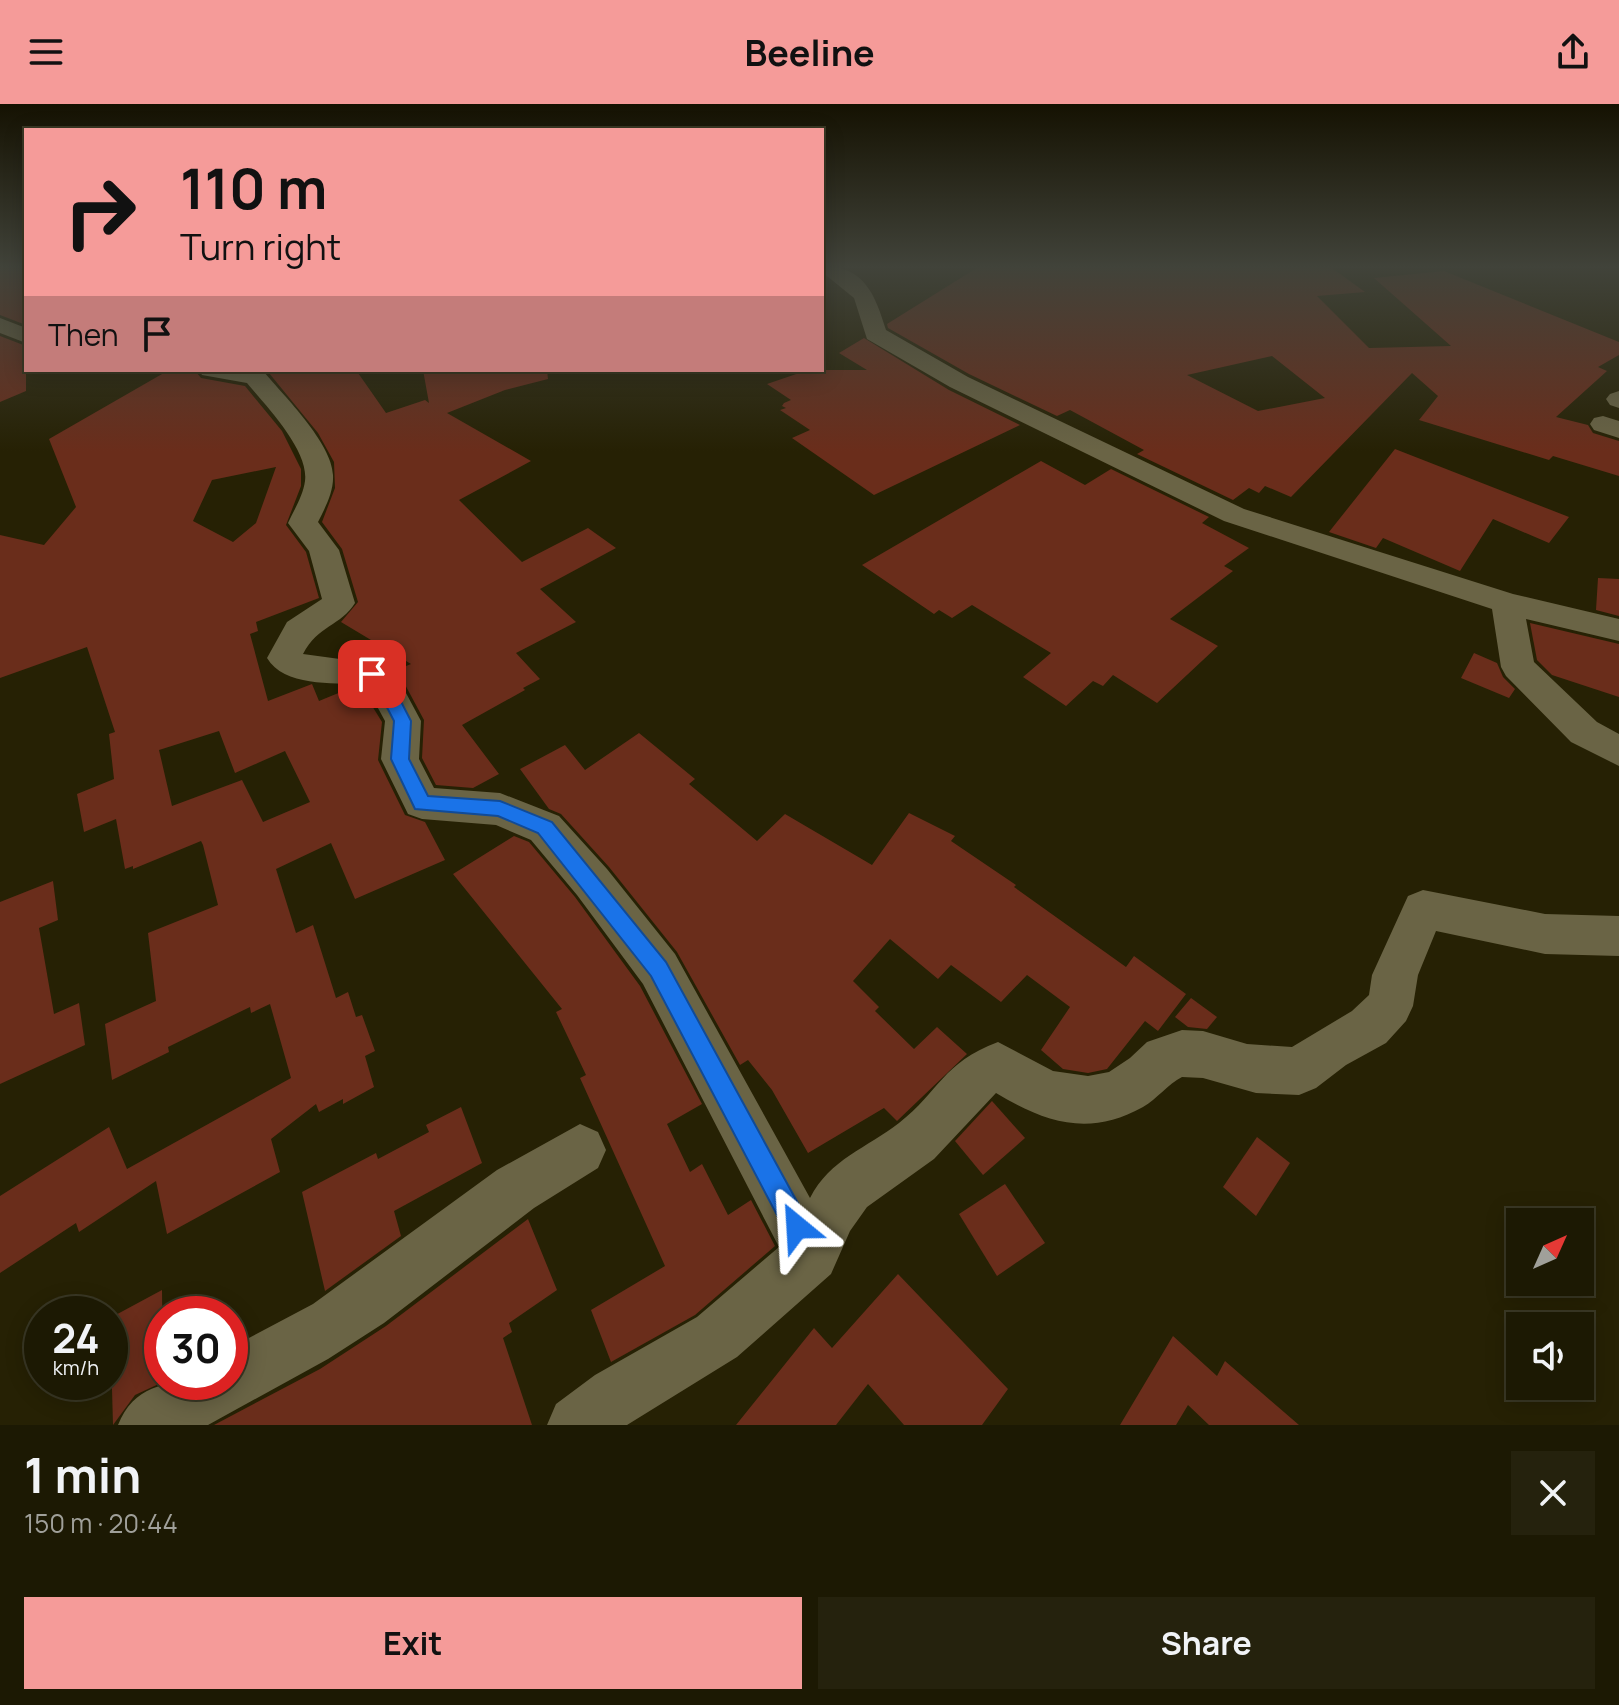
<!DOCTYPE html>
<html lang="en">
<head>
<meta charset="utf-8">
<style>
  body { margin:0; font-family:Manrope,sans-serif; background:#25220d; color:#f1f3f6; height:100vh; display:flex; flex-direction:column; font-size:30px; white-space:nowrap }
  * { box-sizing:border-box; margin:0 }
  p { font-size:26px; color:#a0a09a }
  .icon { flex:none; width:44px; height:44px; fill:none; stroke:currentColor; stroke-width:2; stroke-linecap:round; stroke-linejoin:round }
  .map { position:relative; height:1321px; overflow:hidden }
  .drawer { display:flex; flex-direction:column; background:#1c1903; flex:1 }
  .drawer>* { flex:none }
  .guide { position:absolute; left:24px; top:24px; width:800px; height:244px; border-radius:0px; box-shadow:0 4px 20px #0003,0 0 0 2px #3a3825; background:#f59b99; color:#111; overflow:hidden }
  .needle { width:52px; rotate:45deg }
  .buttons { position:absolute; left:1506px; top:1104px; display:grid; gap:16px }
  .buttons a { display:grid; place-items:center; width:88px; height:88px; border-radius:0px; background:#1c1903; box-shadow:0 4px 20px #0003,0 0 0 2px #3a3825; font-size:40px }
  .speed { position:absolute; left:24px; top:1192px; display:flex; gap:16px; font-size:40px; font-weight:700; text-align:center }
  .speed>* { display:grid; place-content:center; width:104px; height:104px; border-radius:50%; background:#1c1903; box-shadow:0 4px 20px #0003,0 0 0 2px #3a3825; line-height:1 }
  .speed small { font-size:20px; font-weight:400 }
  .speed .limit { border:12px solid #d22; background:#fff; color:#111 }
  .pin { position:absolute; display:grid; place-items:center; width:68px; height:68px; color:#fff; margin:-34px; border-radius:16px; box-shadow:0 4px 12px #0006 }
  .me { position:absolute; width:88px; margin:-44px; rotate:333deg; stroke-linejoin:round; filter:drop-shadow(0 0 6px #0008) }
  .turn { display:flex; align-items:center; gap:28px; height:168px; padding:0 24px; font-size:36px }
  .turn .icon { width:104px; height:104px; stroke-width:2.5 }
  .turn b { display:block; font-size:56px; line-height:68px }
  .then { display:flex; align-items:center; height:76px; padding:0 24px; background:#0003; gap:16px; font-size:30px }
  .round { display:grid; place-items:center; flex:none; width:84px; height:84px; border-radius:0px; background:#25220d }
  .overview { display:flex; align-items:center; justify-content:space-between; height:136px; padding:0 24px }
  h1 { font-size:48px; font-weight:700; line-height:60px }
  .cta { display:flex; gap:16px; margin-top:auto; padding:16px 24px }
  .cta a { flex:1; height:92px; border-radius:0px; background:#f59b99; color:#111; font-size:32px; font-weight:700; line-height:92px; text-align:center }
  .cta a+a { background:#25220d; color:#f1f3f6 }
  header { display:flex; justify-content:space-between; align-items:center; height:104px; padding:0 24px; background:#f59b99; color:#111; font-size:36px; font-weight:700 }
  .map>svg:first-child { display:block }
  .building { fill:#6a2d1b; fill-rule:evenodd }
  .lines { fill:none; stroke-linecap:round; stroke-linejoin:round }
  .street { fill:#6a6445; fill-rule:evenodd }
  .route { fill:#1a73e8; stroke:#114b97; stroke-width:2 }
</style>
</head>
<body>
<header><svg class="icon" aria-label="menu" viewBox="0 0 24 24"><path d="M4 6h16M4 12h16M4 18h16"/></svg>Beeline<svg class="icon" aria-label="share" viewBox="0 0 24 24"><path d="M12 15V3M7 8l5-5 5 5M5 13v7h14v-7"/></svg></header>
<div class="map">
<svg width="1619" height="1321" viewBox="0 0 1619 1321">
  <rect width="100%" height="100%" fill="#262104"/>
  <g class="building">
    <path d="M0,162H26V221L0,211Z"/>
    <path d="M980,162H1329L1365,188L1317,192L1369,244L1451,242L1374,174L1444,167L1619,238V251L1598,263L1607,267L1556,313L1588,321L1593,329L1619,337V372L1553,352L1549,356L1419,316L1438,292L1412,269L1291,393L1265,382L1259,389L1249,384L1233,396L1137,350L1144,346L1070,306L1057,312L969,270L888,224L887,220ZM1272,252L1325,294L1258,307L1187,271Z"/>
    <path d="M0,232L26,242V287L0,298Z"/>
    <path d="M864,234L949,286L1020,321L874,391L792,334L810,326L780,306L786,304L782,302L784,299L791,296L767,280L808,266H867L839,249Z"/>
    <path d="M169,266H186L197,269L201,274L245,282L282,327L301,365V382L286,421L306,448L319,494L256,518L258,527L250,530L268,597L312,580L319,597L353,583L361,584L382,618L378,656L405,711L425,718L445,756L355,795L331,739L276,765L296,829L313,821L336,894L348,888L356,913L362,911L375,947L365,952L374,983L343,1000V995L319,1008L316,1000L271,1035L280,1068L167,1130L156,1077L79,1128L76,1119L0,1169V1092L109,1023L127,1065L291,974L270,900L251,909L250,903L168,943L169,948L112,976L105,920L156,897L148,829L218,801L203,741L201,737L133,765V762L125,765L116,715L84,728L77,690L114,675L109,630L115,628L87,543L0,574V431L44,441L76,403L49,335ZM276,363L256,419L233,438L193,417L212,376ZM219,627L235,669L285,647L310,698L263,718L242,676L172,702L159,646Z"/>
    <path d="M281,266H356L386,309L425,296L429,299L423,266H547L548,275L505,286L447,309L531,357L459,396L522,458L588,424L616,444L540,485L576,518L516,549L540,575L523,584L525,586L462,621L499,670L473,684L436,681L422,654L424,616L402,575L394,567L411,560L341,518L358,498L342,445L322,418L335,384L334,358L318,329L269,269Z"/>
    <path d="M1395,345L1569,413L1549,439L1493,415L1460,467L1383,434L1376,444L1329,428Z"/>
    <path d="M1041,357L1085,381L1111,365L1209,413L1202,419L1249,444L1224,462L1233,467L1170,515L1218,542L1157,599L1113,571L1103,582L1093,577L1066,602L1023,573L1051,549L972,501L952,514L939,506L934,510L862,461Z"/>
    <path d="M1598,474L1619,475V512L1596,506Z"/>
    <path d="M1530,519L1619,540V593L1552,571L1537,556Z"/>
    <path d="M1474,549L1497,559L1503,573L1515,585L1509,594L1461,574Z"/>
    <path d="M639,629L695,675L689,680L757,737L785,710L872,761L909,709L955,732L951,737L1016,781L1014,783L1126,863L1134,852L1186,890L1158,927L1145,917L1107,965L1088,969L1063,965L1041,946L1070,903L1027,871L1001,898L951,861L938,875L890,835L853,877L879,903L875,907L914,945L937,923L967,950L897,1017L884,1004L808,1049L772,986L748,956L740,961L677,848L609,763L561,710L549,705L520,665L565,641L585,666Z"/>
    <path d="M514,732L529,738L575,793L640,882L702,1000L667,1020L690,1068L702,1060L728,1111L751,1096L775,1142L695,1211L611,1258L591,1206L665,1162L580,974L586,971L556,908L562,905L453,770Z"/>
    <path d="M53,777L58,816L39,824L54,910L79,899L85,941L0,980V798Z"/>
    <path d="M1191,894L1217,913L1207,925L1188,923L1175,913Z"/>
    <path d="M992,997L1025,1034L983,1071L955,1037Z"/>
    <path d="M461,1003L482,1059L394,1107L401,1132L325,1187L302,1088L376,1049L378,1055L429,1028L426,1021Z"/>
    <path d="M1257,1033L1290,1059L1256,1112L1223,1083Z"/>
    <path d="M1005,1080L1045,1139L997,1172L959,1110Z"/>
    <path d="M528,1115L557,1186L509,1219L512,1228L503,1234L532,1321H214L320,1265L386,1222Z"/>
    <path d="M898,1170L1008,1285L982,1321H904L868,1280L836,1321H736L814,1224L832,1244Z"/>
    <path d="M162,1186L163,1278L135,1291L113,1321L110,1214Z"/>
    <path d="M1173,1232L1217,1272L1225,1257L1299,1321H1209L1188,1301L1176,1321H1120Z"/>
  </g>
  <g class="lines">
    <g class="street">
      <path d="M822,162C865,162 875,191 886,226L968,273L1244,405L1513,490L1619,515V537L1526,515L1534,558L1597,618L1619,630V662L1571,638L1506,572L1501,563L1492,505L1224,417L950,283L867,235L854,194L822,168Z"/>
      <path d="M0,214L26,224V239L0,229Z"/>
      <path d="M199,266L264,268C284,292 332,339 333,371C334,388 325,404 318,418L339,446L355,499C341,522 318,521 303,550L384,561L399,576L421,617L419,655L434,684L500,689L559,712L607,765L675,850L810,1094C830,1055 867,1044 899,1019C940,987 942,959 998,938L1053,967L1088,972L1109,968L1130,954L1147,938L1182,926L1203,927L1247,940L1292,943L1352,907L1369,891L1372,871L1408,792L1423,786L1545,810L1619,812V852L1545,850L1436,827L1418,871L1413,902L1406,917L1386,939L1346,961L1316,984L1299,991L1256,989L1203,974L1182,973C1168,980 1157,995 1143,1003C1089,1033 1046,1019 996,989L934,1055L867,1103L850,1127L831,1170L737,1253L627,1321H547L556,1300L595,1271L697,1213L779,1143L643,880L577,791L531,736L496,721L422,715L408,710L381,655L385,617L372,593L362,581C332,578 284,583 267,554L287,518L322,495L309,447L288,419C294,406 303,392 305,377C309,346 266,302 247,279L202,271Z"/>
      <path d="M1619,287V304L1610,301L1606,295L1610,290Z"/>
      <path d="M1603,312L1619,317V334L1594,326L1590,320L1594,314Z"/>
      <path d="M580,1020L598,1028L606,1046L598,1064L534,1104L384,1219L328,1255L208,1321H118C138,1271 184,1278 230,1278V1244L313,1200L497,1066Z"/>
    </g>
  </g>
  <linearGradient id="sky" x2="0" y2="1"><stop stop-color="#151202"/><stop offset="0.47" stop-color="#41433a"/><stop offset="1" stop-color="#41433a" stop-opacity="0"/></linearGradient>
  <rect width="1619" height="347" fill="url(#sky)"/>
  <path class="route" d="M372,564L378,566L392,580L411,617L409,655L428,692L500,697L552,718L666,858L806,1114L810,1123L806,1132L797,1135L788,1132L651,872L538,729L498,712L415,705L391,655L394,617L379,588L364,570Z"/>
</svg>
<div class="buttons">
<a><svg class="needle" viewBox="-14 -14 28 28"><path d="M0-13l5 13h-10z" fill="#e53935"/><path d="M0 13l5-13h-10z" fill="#a0a09a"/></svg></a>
<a><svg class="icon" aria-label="sound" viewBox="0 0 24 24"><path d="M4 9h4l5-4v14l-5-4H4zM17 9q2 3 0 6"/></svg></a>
</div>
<div class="speed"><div>24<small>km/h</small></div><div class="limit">30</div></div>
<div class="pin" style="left:372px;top:570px;background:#d93025"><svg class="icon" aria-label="arrive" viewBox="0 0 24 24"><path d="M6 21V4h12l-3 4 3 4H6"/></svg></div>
<svg class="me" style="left:797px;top:1123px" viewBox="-20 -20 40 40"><path d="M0-17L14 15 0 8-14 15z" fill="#1a73e8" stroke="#fff" stroke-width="4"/></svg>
<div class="guide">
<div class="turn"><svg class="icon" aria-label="right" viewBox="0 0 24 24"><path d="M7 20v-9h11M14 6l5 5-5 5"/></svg><div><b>110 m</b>Turn right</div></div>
<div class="then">Then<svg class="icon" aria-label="arrive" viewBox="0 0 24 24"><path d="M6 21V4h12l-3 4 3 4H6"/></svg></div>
</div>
</div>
<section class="drawer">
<div class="overview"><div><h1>1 min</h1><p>150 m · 20:44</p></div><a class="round"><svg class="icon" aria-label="close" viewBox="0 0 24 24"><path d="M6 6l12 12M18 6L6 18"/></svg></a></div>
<div class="cta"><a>Exit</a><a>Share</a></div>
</section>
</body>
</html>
